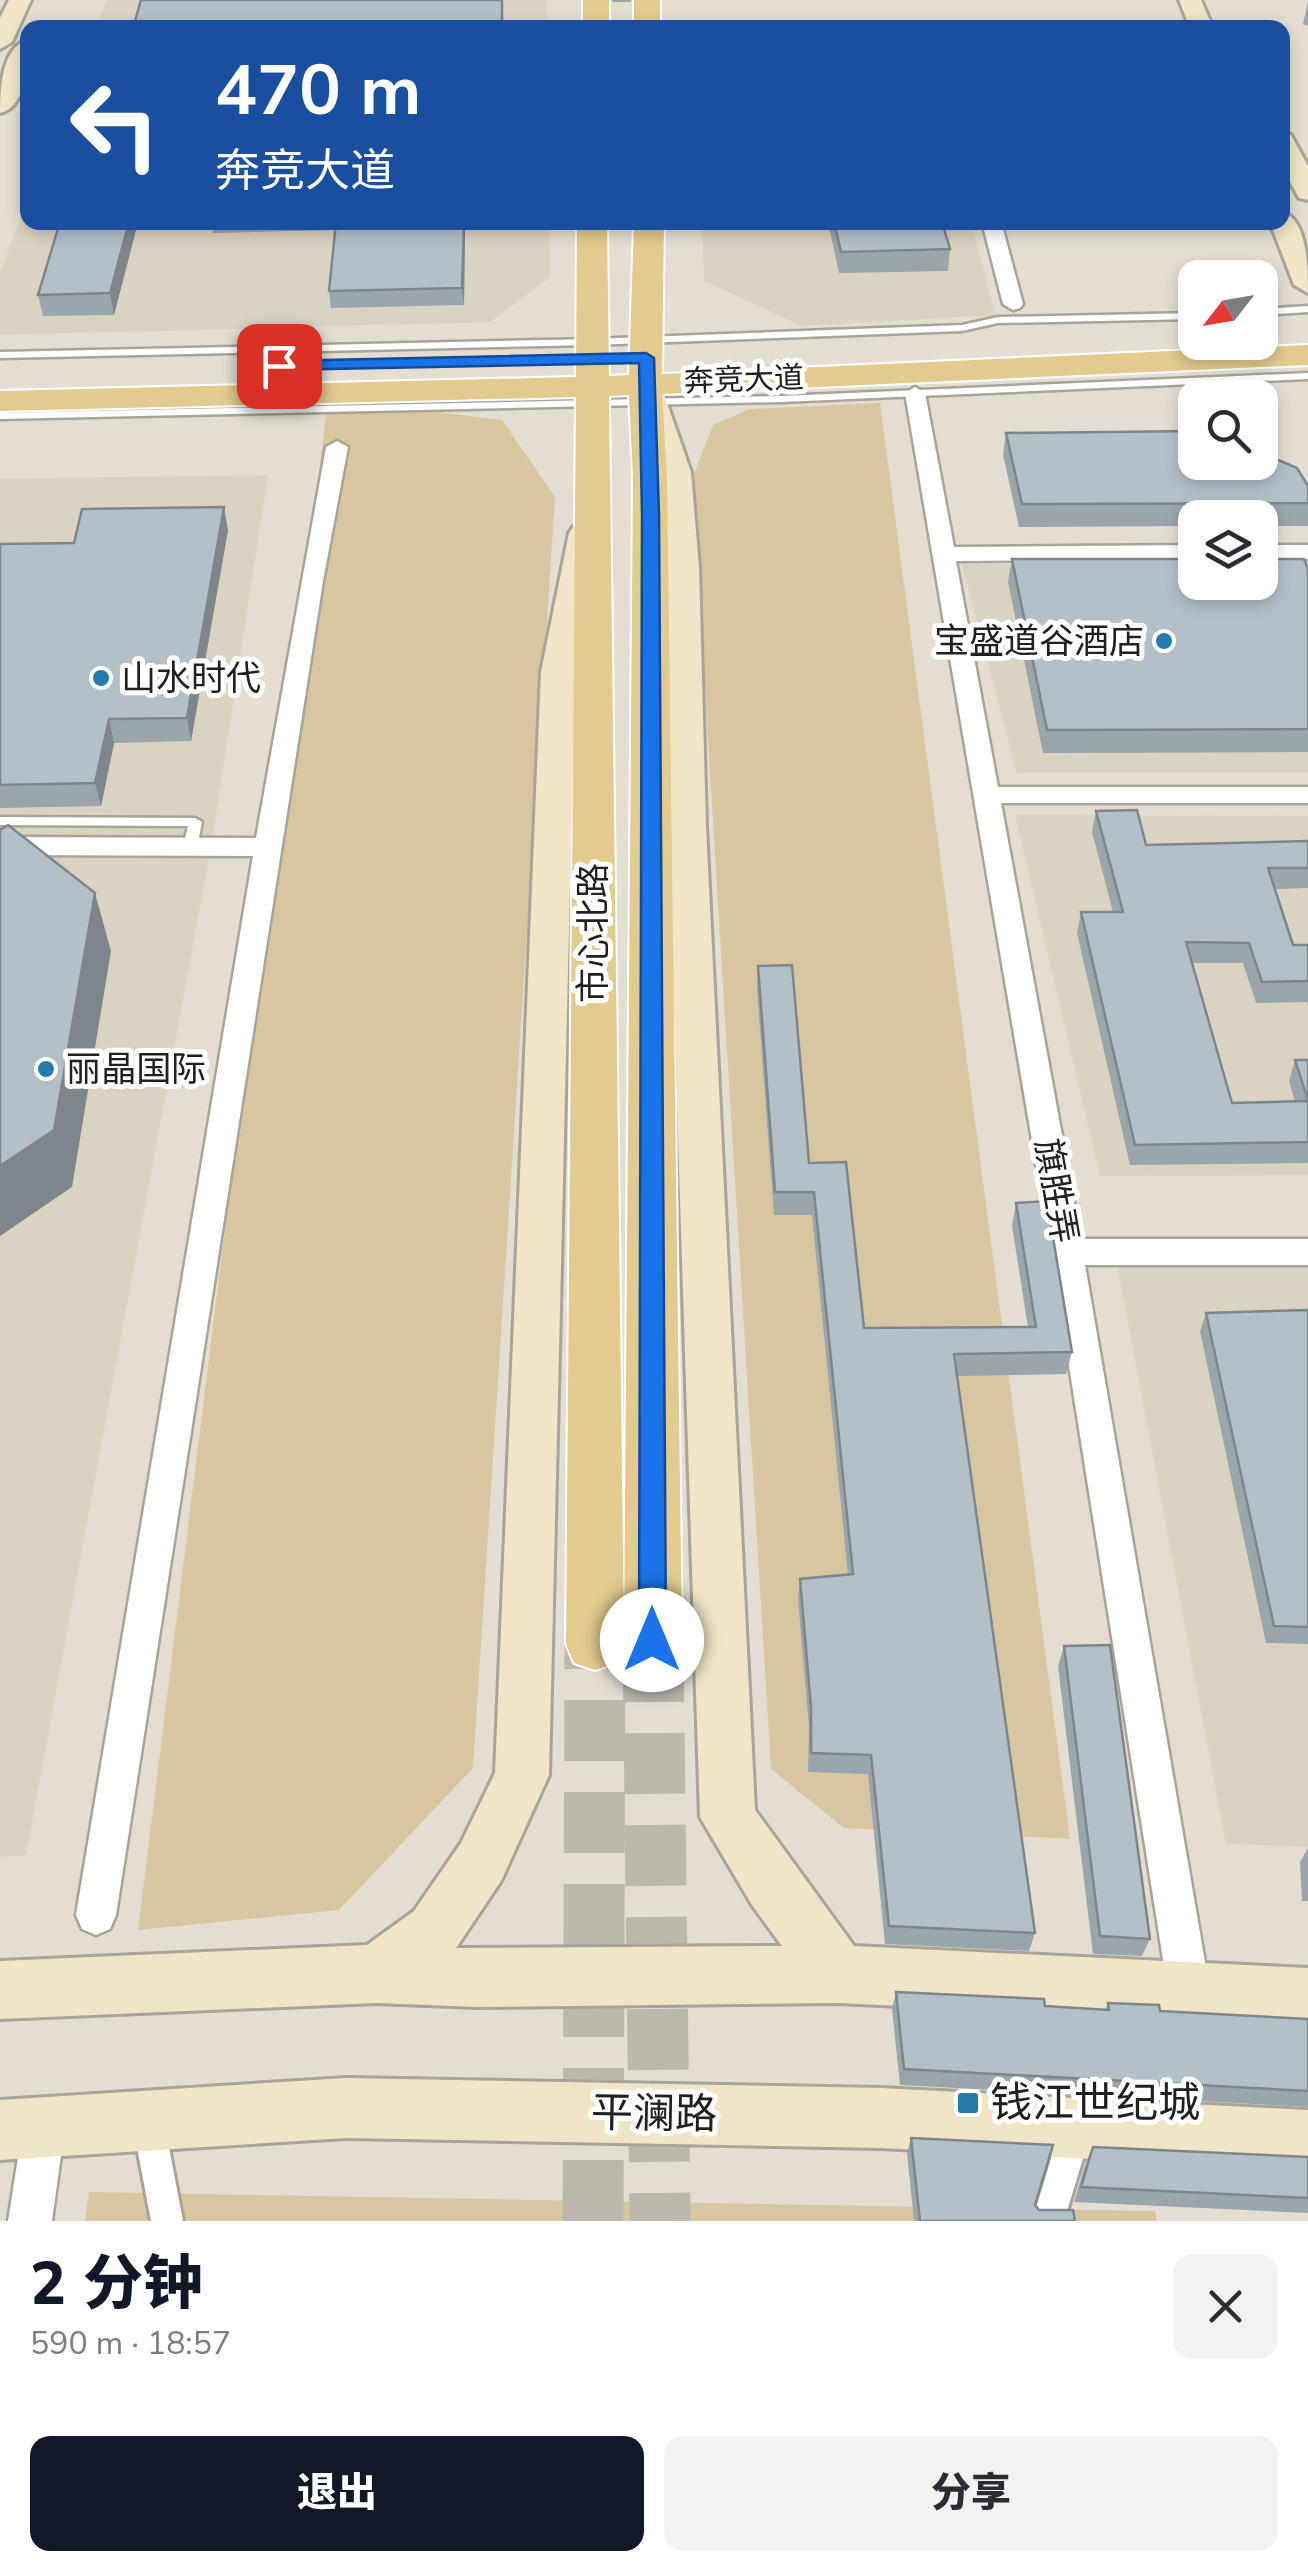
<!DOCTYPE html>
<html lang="zh">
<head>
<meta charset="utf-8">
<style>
  body { margin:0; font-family:"Nunito Sans","Noto Sans SC",sans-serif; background:#f2f2f3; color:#2b2b33; height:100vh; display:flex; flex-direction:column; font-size:38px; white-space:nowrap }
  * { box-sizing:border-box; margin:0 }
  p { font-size:32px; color:#7c7c81 }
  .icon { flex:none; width:55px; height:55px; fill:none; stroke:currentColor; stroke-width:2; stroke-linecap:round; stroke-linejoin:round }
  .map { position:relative; height:2221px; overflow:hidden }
  .sheet { display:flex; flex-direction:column; background:#fff; flex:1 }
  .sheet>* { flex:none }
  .top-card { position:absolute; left:20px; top:20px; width:1270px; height:210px; border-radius:20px; box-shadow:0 5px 15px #0003; background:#1a4fa0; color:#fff; overflow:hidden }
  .needle { width:65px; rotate:239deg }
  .tools { position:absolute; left:1178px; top:260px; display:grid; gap:20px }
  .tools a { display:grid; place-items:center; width:100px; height:100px; border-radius:20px; background:#fff; box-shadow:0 5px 15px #0003; font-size:50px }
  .pin { position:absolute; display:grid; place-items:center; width:85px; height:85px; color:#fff; margin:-42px; border-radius:20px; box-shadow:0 5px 15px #0006 }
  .me { position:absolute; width:110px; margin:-55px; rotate:0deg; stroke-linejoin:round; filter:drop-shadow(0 0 8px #0008) }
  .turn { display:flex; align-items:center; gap:35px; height:210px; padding:0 30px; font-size:45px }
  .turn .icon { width:130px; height:130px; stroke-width:2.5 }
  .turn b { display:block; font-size:70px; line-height:85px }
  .round { display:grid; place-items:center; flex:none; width:105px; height:105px; border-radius:20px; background:#f2f2f3 }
  .headline { display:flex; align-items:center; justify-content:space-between; height:170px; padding:0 30px }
  h1 { font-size:60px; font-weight:800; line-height:75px; color:#111827 }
  .action { display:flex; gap:20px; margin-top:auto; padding:20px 30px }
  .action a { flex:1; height:115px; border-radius:20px; background:#111827; color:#fff; font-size:40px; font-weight:800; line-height:115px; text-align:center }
  .action a+a { background:#f2f2f3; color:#2b2b33 }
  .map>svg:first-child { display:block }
  .built { fill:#dbd3c1 }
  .green { fill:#d8c6a0 }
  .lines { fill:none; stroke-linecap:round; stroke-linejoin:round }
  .primary-tunnel { stroke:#bdb8ae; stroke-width:61; stroke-dasharray:61 31; stroke-linecap:butt }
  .service-casing { stroke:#a9a498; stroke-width:5 }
  .pedestrian-casing { stroke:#a9a498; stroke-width:6 }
  .minor-casing { stroke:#a9a498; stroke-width:5 }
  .secondary-casing { stroke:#a9a498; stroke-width:6 }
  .primary-casing { stroke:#fff; stroke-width:4 }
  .service { fill:#fff; fill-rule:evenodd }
  .pedestrian { fill:#fff; fill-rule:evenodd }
  .minor { fill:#fff; fill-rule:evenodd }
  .secondary { fill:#f1e5c7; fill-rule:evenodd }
  .primary { fill:#e3ca8e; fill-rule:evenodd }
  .wall { fill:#9ba5ac }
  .shaded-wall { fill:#7e868c }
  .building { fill:#b4c0c8; stroke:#7e868c; stroke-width:2.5 }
  .route { fill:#1a73e8; stroke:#114b97; stroke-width:2.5 }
  .poi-dot { fill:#277bab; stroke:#fff; stroke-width:4 }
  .labels { text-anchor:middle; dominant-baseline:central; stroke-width:10; stroke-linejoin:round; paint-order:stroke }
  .far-street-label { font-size:30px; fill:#22201c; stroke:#fff }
  .poi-label { font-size:35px; fill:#22201c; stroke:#fff; text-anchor:start }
  .street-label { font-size:35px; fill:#22201c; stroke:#fff }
  .near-poi-label { font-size:42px; fill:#22201c; stroke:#fff; text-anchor:start }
  .near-street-label { font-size:42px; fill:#22201c; stroke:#fff }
</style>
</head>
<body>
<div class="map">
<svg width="1308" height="2221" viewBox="0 0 1308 2221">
  <rect width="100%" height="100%" fill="#e4ded2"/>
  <g class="built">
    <path d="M107,0H547V27L96,28Z"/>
    <path d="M27,202L28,222L549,223L550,277L490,322L0,335V272Z"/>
    <path d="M702,223H972L995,315L802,326L704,281Z"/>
    <path d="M268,475L211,847L26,1855L0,1857V479Z"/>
    <path d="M962,564H1195V582H1260V564H1308V773H1017Z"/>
    <path d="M1015,815L1308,816V1175L1100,1176Z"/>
    <path d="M1308,1240V1847L1226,1844L1113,1242Z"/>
  </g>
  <g class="green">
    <path d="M880,403L1070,1839L844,1828L771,1769L692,479L713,425L750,409Z"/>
    <path d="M382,405L502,420L555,497L473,1768L339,1910L138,1930L327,408Z"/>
    <path d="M89,2192L1155,2211L1157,2221H85Z"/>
  </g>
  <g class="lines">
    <g class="primary-tunnel">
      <path d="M653,1641L660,2221"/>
      <path d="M593,2221L595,1644"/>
    </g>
    <defs>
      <g id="service">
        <path d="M1308,306V312L1260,315V309Z"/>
        <path d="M1195,313V319L998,323L962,331L592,345L0,358V352L592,339L962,325L998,317Z"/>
        <path d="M1308,373V379L781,402L0,419V413L781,396Z"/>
        <path d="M0,817L195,818L202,822L197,847L190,851L183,847L188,826L0,825Z"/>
      </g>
      <g id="pedestrian">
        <path d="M148,2105L159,2110L164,2121L183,2221H151L132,2121L137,2110Z"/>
        <path d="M1076,2113L1087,2118L1092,2129L1064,2221H1032L1060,2129L1065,2118Z"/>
      </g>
      <g id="minor">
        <path d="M982,222H1001L1023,304L1020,308L1013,310L1003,304Z"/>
        <path d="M915,387L925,393L954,547L1195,545V559L956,561L998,787H1308V803H1001L1081,1239H1308V1265H1085L1210,1991L1204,2006L1189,2012L1174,2006L1168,1991L1051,1252L905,393Z"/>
        <path d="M337,441L348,447L323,581L116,1915L110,1929L96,1935L82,1929L76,1915L253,856L0,855V837L256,838L326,447Z"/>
        <rect x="1260" y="545" width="48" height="14"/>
        <path d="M44,2105L59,2111L65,2126L52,2221H8L23,2126L29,2111Z"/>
      </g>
      <g id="secondary">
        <path d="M9,0H31L12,42L0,49V18Z"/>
        <path d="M1179,0H1201L1213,28H1190Z"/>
        <path d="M28,40C28,62 27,107 0,113C0,91 1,47 28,40Z"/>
        <path d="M1282,133L1291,135L1308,166V200L1299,198L1282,167Z"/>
        <path d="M1282,212C1308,219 1308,270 1308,293L1294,285L1270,222H1282Z"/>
        <path d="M646,377L656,380L661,386L691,472L699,567L706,827L755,1810L854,1946L1308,1968V2026L839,2003L477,2007L376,2003L0,2019V1961L367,1945L414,1911L461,1843L495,1773L541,672L569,533L574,526H596L601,533L575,672L549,1775L501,1881L456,1948L782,1946L752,1905L700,1817L668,827L667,567L659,472L631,386L636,380Z"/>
        <path d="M346,2078L881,2088L1308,2110V2170L881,2148L346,2138L0,2160V2100Z"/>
      </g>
      <g id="primary">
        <rect x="583" y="0" width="26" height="28"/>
        <rect x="634" y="0" width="26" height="28"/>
        <path d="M577,222H607L609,376L629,375L634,222H664L662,374L1308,345V365L662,394L667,476L682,1641L674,1660L653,1667L632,1660L624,1641L616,1663L595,1670L574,1663L566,1644L576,397L0,411V391L576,377ZM629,395L633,476L624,1639L609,396Z"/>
      </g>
    </defs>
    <use href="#service" class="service-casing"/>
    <use href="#pedestrian" class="pedestrian-casing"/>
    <use href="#minor" class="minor-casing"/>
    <use href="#secondary" class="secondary-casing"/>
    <use href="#primary" class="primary-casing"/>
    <use href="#service" class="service"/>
    <use href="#pedestrian" class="pedestrian"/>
    <use href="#minor" class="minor"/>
    <use href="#secondary" class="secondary"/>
    <use href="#primary" class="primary"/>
  </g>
  <g class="wall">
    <path d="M612,0H632L630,2H613Z"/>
    <path d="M1308,2V26L1303,24Z"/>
    <path d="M60,222H138L114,315L43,316L38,295Z"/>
    <path d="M212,222H479L465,229L464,305L331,308L329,291L335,230L213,233Z"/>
    <path d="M828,222H942L950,249L948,271L839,273Z"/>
    <path d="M1006,433L1308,486V526H1260V518H1195V526L1019,527L1003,455Z"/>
    <path d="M228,530L191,741L114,743L101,806L0,808V544L74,543Z"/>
    <path d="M1012,559L1308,569V752L1043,753L1008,582Z"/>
    <path d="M1096,811L1146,845L1308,841V888L1274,889L1293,945H1308V1006L1307,1002L1256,1003L1243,963H1192L1232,1103L1295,1102L1289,1081L1295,1060H1308V1163L1130,1165L1077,933L1081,912H1113L1092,832Z"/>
    <path d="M758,966L809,1163L864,1328L1028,1327L1012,1226L1016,1203L1072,1352L1066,1374L957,1376L1035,1933L1029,1951L885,1944L868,1774L808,1772L809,1727L798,1599L800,1579L848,1575L812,1215H774L757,989Z"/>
    <path d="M1308,1310V1644L1266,1643L1200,1331L1206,1313Z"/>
    <path d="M1064,1646L1150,1939L1142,1956L1093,1954L1058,1666Z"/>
    <path d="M1308,1848V1901H1302L1300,1862Z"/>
    <path d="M896,1992L1045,2006L1105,2010L1108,2003L1160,2011L1308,2019V2107L900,2085L892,2009Z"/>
    <path d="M911,2138L1035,2205L1039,2210L1075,2221H914L907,2153Z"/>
    <path d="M1093,2147L1308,2157V2213L1074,2202L1086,2162Z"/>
  </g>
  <g class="shaded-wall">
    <path d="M129,222H138L114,315L110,293Z"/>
    <path d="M464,222H479L465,229L464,305L462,288Z"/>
    <path d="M224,507L228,530L191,741L187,718Z"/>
    <path d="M109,719L114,743L101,806L95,783Z"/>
    <path d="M95,893L111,951L72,1187L0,1236V1166Z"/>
  </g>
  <g class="building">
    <path d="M141,0H502V28H133Z"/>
    <path d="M60,222H129L110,293L38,295Z"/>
    <path d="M336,222H464L462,288L329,291Z"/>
    <path d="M834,222H942L950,249L841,252Z"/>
    <path d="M1193,431L1195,432V462H1260V452L1297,468L1308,486V503L1022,504L1006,433Z"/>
    <path d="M224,507L187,718L109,719L95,783L0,785V544L74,543L82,509Z"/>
    <path d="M1012,559H1195V582H1260V559H1304L1308,569V729L1047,730Z"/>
    <path d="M1137,810L1146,845L1308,841V868H1268L1293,945H1308V981L1262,982L1249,943L1186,942L1232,1103L1308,1101V1142L1135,1145L1081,912H1123L1096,811Z"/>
    <path d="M8,825L95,893L54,1130L0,1166V830Z"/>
    <path d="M792,965L809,1163L846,1162L864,1328L1036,1327L1016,1203L1047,1201L1072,1352L954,1354L1035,1933L889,1926L871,1755L811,1753V1707L800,1579L853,1574L814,1192H775L758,966Z"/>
    <path d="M1295,1060H1308V1100Z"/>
    <path d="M1308,1310V1627L1274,1626L1206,1313Z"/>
    <path d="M1110,1645L1150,1939L1100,1936L1064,1646Z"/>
    <path d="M896,1992L1044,1999L1045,2006L1109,2010L1108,2003L1159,2005L1160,2011L1308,2019V2091L904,2069Z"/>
    <path d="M911,2138L1053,2145L1035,2205L1039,2210H1073L1075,2221H920Z"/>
    <path d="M1093,2147L1308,2157V2198L1081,2187Z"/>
  </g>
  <path class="route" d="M646,353L654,358L659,515L666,1640L662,1649L652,1653L643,1649L639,1640L642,515L639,363L279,370L271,366L279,361Z"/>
  <g class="poi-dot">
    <circle cx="1164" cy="641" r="10"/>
    <circle cx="101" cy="678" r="10"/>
    <circle cx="46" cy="1069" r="10"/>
    <rect x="956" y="2091" width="24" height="24" rx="5"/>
  </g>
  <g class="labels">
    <g class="far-street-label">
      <text transform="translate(744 380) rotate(-2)">奔竞大道</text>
    </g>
    <g class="poi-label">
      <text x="1144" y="641" text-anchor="end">宝盛道谷酒店</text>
      <text x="121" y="678">山水时代</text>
      <text x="66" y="1069">丽晶国际</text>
    </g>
    <g class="street-label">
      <text transform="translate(593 933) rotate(-90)">市心北路</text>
      <text transform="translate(1056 1191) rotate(80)">旗胜弄</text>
    </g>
    <g class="near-poi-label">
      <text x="990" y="2103">钱江世纪城</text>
    </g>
    <g class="near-street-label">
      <text transform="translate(654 2114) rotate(1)">平澜路</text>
    </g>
  </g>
</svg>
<div class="tools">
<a><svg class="needle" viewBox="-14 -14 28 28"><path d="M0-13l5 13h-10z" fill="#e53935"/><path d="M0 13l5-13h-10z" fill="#7c7c81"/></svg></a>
<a><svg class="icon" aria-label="search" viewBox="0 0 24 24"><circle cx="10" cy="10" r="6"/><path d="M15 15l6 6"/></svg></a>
<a><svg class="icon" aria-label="layers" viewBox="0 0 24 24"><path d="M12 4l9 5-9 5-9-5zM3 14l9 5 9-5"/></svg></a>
</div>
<div class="pin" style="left:279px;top:366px;background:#d93025"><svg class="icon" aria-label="arrive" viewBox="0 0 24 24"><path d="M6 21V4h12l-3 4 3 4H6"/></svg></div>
<svg class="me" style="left:652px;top:1640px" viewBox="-20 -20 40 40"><circle r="19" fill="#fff"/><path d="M0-13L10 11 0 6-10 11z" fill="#1a73e8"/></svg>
<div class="top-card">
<div class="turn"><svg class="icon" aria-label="left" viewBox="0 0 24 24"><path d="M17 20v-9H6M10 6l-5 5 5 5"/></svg><div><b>470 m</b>奔竞大道</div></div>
</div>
</div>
<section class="sheet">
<div class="headline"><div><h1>2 分钟</h1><p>590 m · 18:57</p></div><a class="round"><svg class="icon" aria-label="close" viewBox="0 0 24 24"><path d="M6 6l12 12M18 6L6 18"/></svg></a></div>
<div class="action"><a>退出</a><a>分享</a></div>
</section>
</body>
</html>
